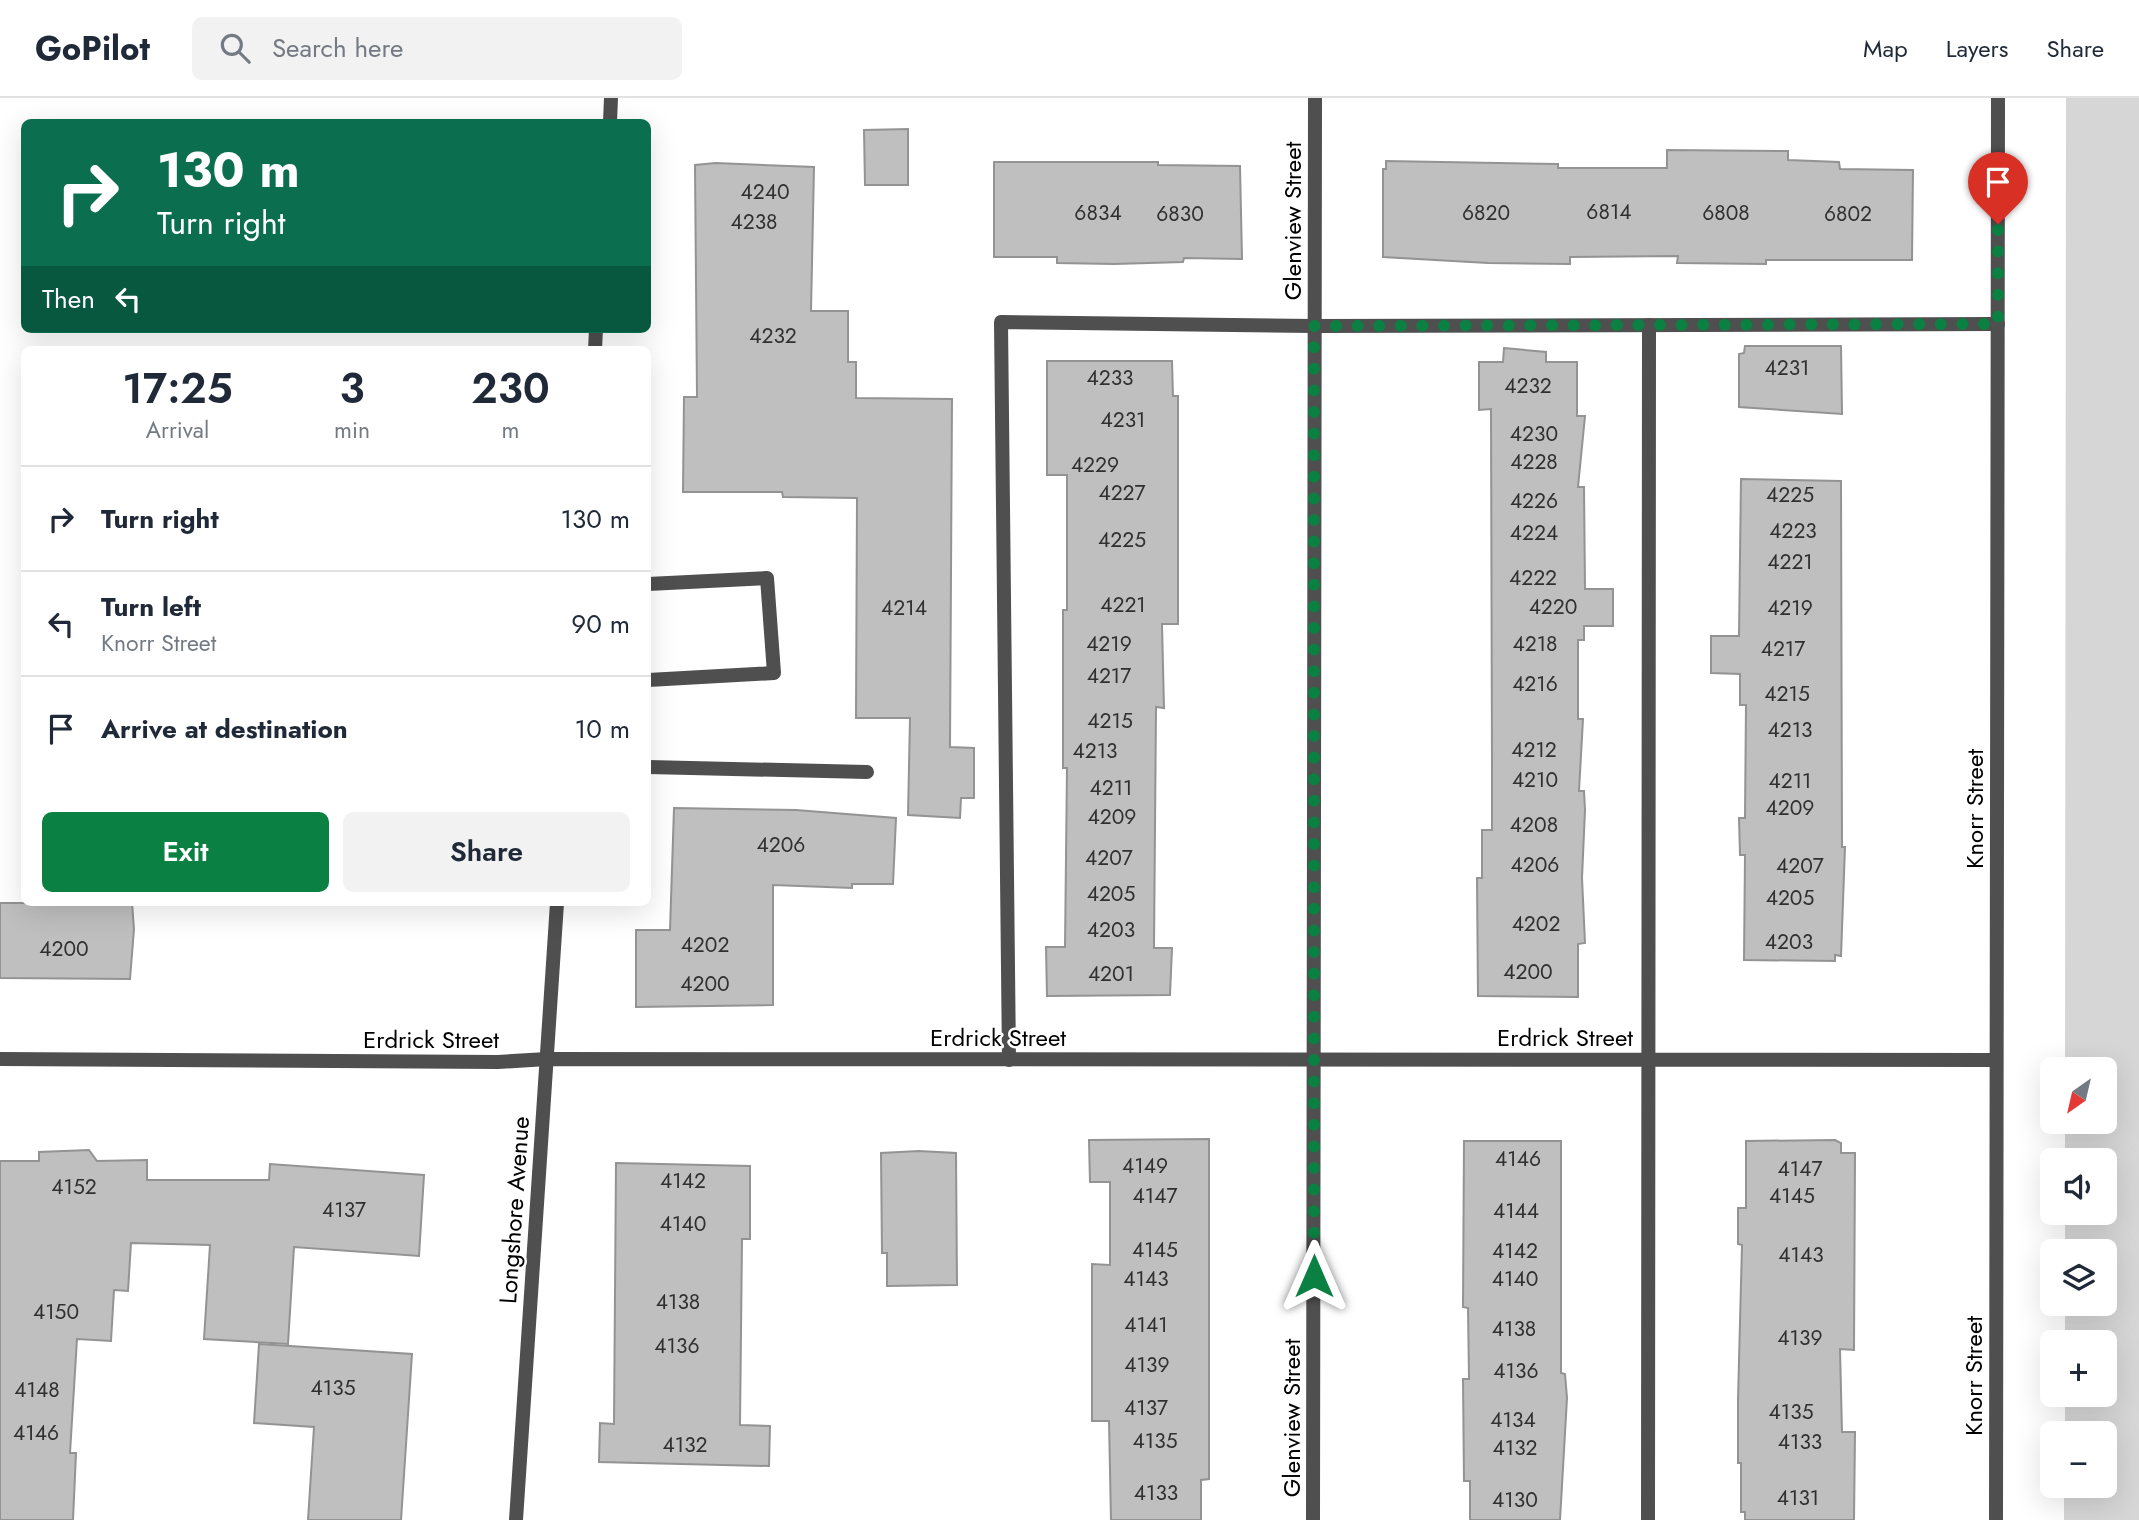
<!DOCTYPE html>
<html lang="en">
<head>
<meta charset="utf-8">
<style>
  body { margin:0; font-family:Jost,sans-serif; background:#f2f2f3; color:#1f2937; height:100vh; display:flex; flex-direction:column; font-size:26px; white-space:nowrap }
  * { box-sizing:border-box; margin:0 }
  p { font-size:23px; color:#747a83 }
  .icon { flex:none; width:38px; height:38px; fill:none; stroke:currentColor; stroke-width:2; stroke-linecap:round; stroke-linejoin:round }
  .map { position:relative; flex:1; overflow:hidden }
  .side { position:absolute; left:21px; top:248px; width:630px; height:560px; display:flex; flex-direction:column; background:#fff; border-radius:10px; box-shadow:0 7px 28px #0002 }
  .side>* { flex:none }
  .hud { position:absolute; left:21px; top:21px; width:630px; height:214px; border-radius:10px; box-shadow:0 7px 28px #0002; background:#0b6e4f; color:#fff; overflow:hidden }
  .needle { width:46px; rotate:214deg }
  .fabs { position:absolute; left:2040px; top:959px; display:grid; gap:14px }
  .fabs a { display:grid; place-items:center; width:77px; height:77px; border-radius:10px; background:#fff; box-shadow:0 7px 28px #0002; font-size:35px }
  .pin { position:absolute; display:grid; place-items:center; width:60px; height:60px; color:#fff; margin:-72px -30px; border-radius:50% 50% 50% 0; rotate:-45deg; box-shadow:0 0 7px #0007 }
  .pin .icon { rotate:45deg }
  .me { position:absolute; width:77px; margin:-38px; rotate:0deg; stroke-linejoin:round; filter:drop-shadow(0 0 5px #0008) }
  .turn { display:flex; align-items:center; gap:24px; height:147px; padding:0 21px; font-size:32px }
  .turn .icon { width:91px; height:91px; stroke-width:2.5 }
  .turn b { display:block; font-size:49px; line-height:60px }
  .then { display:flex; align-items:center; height:66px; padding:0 21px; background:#0003; gap:14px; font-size:26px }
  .eta { display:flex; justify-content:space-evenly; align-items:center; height:119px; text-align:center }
  .eta b { font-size:42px; font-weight:600; line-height:49px }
  .cta { display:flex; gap:14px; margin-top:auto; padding:14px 21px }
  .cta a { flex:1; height:80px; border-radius:10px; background:#0b8043; color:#fff; font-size:28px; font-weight:600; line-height:80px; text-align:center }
  .cta a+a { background:#f2f2f3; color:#1f2937 }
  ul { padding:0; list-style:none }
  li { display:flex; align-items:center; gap:21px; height:105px; padding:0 21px; border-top:2px solid #e0e1e3 }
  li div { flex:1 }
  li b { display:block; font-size:26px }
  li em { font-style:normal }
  header { display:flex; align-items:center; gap:42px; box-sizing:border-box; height:98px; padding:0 35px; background:#fff; border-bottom:2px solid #e0e1e3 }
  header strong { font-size:33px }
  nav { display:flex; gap:38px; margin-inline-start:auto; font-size:24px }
  .search { width:490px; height:63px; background:#f2f2f3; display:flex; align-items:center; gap:18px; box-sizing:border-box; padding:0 24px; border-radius:10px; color:#747a83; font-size:26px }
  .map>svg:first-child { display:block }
  .green { fill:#d6d6d6 }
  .building { fill:#bfbfbf; stroke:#939393; stroke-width:2 }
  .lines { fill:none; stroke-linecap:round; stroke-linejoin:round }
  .lane { stroke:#4f4f4f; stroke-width:14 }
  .street { stroke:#4f4f4f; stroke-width:14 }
  .route { stroke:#0b8043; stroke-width:12; stroke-dasharray:0 21.6 }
  .labels { text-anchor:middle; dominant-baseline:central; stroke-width:5; stroke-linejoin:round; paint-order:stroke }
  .number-label { font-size:21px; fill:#303030 }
  .street-label { font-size:24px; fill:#000; stroke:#fff }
</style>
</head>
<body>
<header>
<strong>GoPilot</strong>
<div class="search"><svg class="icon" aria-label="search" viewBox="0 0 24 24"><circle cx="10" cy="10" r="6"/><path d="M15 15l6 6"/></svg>Search here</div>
<nav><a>Map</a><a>Layers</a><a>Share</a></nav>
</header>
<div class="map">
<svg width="2139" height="1422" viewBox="0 0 2139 1422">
  <rect width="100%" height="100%" fill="#fff"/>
  <path class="green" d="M2066,0H2139V1422H2064V1388H2105V1335H2065V1297H2105V1244H2065V1206H2105V1153H2065V1115H2105V1062H2065V1024H2105V971H2065Z"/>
  <g class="building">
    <path d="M908,31V87H865L864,32Z"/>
    <path d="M1667,52L1788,53V62L1839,64L1840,71L1913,72L1912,162H1766V166L1677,165L1678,158L1570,159V166L1488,165L1383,159V71H1386V63L1558,66V70H1667Z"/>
    <path d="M994,64H1158V67L1240,68L1242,161L1184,160L1183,164L1114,166L1057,165V159H994Z"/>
    <path d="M716,65L814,69L811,213H848V264H856V300L952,301L950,649L974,650V700H961L960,720L908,717L910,620H856L857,400L783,399L782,394H683L684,299H697L695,67Z"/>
    <path d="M1745,248H1841L1842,316L1739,309V256L1744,255Z"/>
    <path d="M1504,250L1546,254V264H1577V318H1585L1578,389H1584L1585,491H1613V528H1584V542H1578V621H1583L1579,693H1584L1585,712L1582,780L1585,845L1578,846V899L1478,898L1477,780H1482V732H1492V670L1491,311L1479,312V264H1503Z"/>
    <path d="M1047,263H1172L1173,298H1178V526H1162L1164,610L1156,609L1154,850H1172L1170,897L1047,898L1046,849H1065L1067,670H1063V512H1067V377H1047Z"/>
    <path d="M1741,381L1841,383L1842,749H1845L1841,858L1835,857V863L1744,862L1745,757H1740L1739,720H1745L1746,607H1740V576L1711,575V538H1739Z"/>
    <path d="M674,710L796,712L896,720L893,786H852V790L773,787V907L636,909V832H670Z"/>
    <path d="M0,805H132L134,831L130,881L0,880Z"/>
    <path d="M1209,1041V1381L1201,1382V1422H1111L1109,1323H1092V1166L1110,1167V1084H1090L1089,1042Z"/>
    <path d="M1835,1042L1841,1045V1055H1855L1854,1252L1840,1251L1842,1334H1855L1854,1422H1745V1414H1741V1365H1738V1302L1742,1147L1738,1146V1110H1746V1043Z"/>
    <path d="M1464,1043H1561V1275L1565,1276L1567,1300L1560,1422H1470V1383H1464L1463,1281H1469L1468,1210L1463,1209Z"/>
    <path d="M89,1052L97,1063L147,1062V1082H269L270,1066L424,1077L419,1158L294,1149L288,1246L204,1241L210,1147L131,1145L128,1193L114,1192L111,1243L77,1241L70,1355H76L73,1422H0V1063H39V1054Z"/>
    <path d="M919,1053L956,1055L957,1187L887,1188V1155H882L881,1055Z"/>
    <path d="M616,1065L750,1068V1141H742L740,1327L770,1328L769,1368L599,1364L600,1325L614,1326Z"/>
    <path d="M259,1246L412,1256L401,1422H308L314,1329L254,1325Z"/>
  </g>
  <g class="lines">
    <g class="lane">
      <path d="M648,486L767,480L774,575L648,582"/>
      <path d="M648,669L867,674"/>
      <path d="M1009,962L1001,224L1314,228L1998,226"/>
      <path d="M1648,1422L1649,227"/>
    </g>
    <g class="street">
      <path d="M610,24L611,0"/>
      <path d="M595,252L596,231"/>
      <path d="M0,961L498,964L547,961L1996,962"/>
      <path d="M516,1422L557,805"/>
      <path d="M1313,1422L1315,0"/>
      <path d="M1996,1422L1998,0"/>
    </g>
  </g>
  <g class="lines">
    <path class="route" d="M1314,1178V228L1998,226V126"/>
  </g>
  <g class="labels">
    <g class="number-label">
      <text x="765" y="94">4240</text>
      <text x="1609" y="114">6814</text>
      <text x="1098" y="115">6834</text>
      <text x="1486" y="115">6820</text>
      <text x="1726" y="115">6808</text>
      <text x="1180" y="116">6830</text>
      <text x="1848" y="116">6802</text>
      <text x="754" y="124">4238</text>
      <text x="773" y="238">4232</text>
      <text x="1787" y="270">4231</text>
      <text x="1110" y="280">4233</text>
      <text x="1528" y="288">4232</text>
      <text x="1123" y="322">4231</text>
      <text x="1534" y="336">4230</text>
      <text x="1534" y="364">4228</text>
      <text x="1095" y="367">4229</text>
      <text x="1122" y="395">4227</text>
      <text x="1790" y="397">4225</text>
      <text x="1534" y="403">4226</text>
      <text x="1793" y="433">4223</text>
      <text x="1534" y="435">4224</text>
      <text x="1122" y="442">4225</text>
      <text x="1790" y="464">4221</text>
      <text x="1533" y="480">4222</text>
      <text x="1123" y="507">4221</text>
      <text x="1553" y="509">4220</text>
      <text x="904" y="510">4214</text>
      <text x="1790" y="510">4219</text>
      <text x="1109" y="546">4219</text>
      <text x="1535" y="546">4218</text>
      <text x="1783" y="551">4217</text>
      <text x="1109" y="578">4217</text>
      <text x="1535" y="586">4216</text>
      <text x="1787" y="596">4215</text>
      <text x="1110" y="623">4215</text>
      <text x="1790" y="632">4213</text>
      <text x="1534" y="652">4212</text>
      <text x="1095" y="653">4213</text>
      <text x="1535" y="682">4210</text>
      <text x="1790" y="683">4211</text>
      <text x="1111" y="690">4211</text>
      <text x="1790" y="710">4209</text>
      <text x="1112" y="719">4209</text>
      <text x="1534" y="727">4208</text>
      <text x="781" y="747">4206</text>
      <text x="1109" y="760">4207</text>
      <text x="1535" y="767">4206</text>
      <text x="1800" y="768">4207</text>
      <text x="1111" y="796">4205</text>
      <text x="1790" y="800">4205</text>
      <text x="1536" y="826">4202</text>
      <text x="1111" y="832">4203</text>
      <text x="1789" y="844">4203</text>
      <text x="705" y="847">4202</text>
      <text x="64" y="851">4200</text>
      <text x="1528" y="874">4200</text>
      <text x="1111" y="876">4201</text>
      <text x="705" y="886">4200</text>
      <text x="1518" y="1061">4146</text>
      <text x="1145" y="1068">4149</text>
      <text x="1800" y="1071">4147</text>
      <text x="683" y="1083">4142</text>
      <text x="74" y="1089">4152</text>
      <text x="1155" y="1098">4147</text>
      <text x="1792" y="1098">4145</text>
      <text x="344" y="1112">4137</text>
      <text x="1516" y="1113">4144</text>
      <text x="683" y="1126">4140</text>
      <text x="1155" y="1152">4145</text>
      <text x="1515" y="1153">4142</text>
      <text x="1801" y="1157">4143</text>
      <text x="1146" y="1181">4143</text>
      <text x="1515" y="1181">4140</text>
      <text x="678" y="1204">4138</text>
      <text x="56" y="1214">4150</text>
      <text x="1146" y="1227">4141</text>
      <text x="1514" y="1231">4138</text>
      <text x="1800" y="1240">4139</text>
      <text x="677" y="1248">4136</text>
      <text x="1147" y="1267">4139</text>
      <text x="1516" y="1273">4136</text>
      <text x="333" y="1290">4135</text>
      <text x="37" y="1292">4148</text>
      <text x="1146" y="1310">4137</text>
      <text x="1791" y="1314">4135</text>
      <text x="1513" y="1322">4134</text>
      <text x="36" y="1335">4146</text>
      <text x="1155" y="1343">4135</text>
      <text x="1800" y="1344">4133</text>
      <text x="685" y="1347">4132</text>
      <text x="1515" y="1350">4132</text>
      <text x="1156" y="1395">4133</text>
      <text x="1798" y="1400">4131</text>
      <text x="1515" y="1402">4130</text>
    </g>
    <g class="street-label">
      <text transform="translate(1292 123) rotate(-90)">Glenview Street</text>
      <text transform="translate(1974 711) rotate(-90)">Knorr Street</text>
      <text x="998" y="939">Erdrick Street</text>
      <text x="1565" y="939">Erdrick Street</text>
      <text x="431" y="941">Erdrick Street</text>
      <text transform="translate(514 1112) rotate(-86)">Longshore Avenue</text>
      <text transform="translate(1973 1278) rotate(-90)">Knorr Street</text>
      <text transform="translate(1291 1320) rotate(-90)">Glenview Street</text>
    </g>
  </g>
</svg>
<div class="fabs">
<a><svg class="needle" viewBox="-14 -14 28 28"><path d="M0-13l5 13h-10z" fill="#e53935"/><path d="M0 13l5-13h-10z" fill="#747a83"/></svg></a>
<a><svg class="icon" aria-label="sound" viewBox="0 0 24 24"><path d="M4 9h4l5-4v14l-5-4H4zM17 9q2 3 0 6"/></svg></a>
<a><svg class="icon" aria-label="layers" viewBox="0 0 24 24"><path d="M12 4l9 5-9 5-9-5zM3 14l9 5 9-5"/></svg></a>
<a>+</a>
<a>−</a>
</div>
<div class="pin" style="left:1998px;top:126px;background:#d93025"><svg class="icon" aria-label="arrive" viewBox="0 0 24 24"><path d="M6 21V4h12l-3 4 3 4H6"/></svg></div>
<svg class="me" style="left:1314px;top:1178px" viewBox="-20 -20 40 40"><path d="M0-17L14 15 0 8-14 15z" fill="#0b8043" stroke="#fff" stroke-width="4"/></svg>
<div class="hud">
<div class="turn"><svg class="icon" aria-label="right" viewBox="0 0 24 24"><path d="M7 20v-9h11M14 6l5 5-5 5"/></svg><div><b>130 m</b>Turn right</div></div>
<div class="then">Then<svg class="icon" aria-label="left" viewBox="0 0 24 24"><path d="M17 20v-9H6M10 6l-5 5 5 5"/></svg></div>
</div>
<section class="side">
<div class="eta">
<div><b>17:25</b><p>Arrival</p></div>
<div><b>3</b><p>min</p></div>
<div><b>230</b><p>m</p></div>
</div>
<ul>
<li><svg class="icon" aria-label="right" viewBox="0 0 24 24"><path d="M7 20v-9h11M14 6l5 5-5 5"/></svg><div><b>Turn right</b></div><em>130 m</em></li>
<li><svg class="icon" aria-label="left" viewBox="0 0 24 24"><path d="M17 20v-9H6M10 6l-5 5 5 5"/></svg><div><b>Turn left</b><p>Knorr Street</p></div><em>90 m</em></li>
<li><svg class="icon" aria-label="arrive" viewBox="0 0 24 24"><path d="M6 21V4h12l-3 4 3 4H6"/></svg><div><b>Arrive at destination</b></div><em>10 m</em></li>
</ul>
<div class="cta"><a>Exit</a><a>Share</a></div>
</section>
</div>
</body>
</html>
